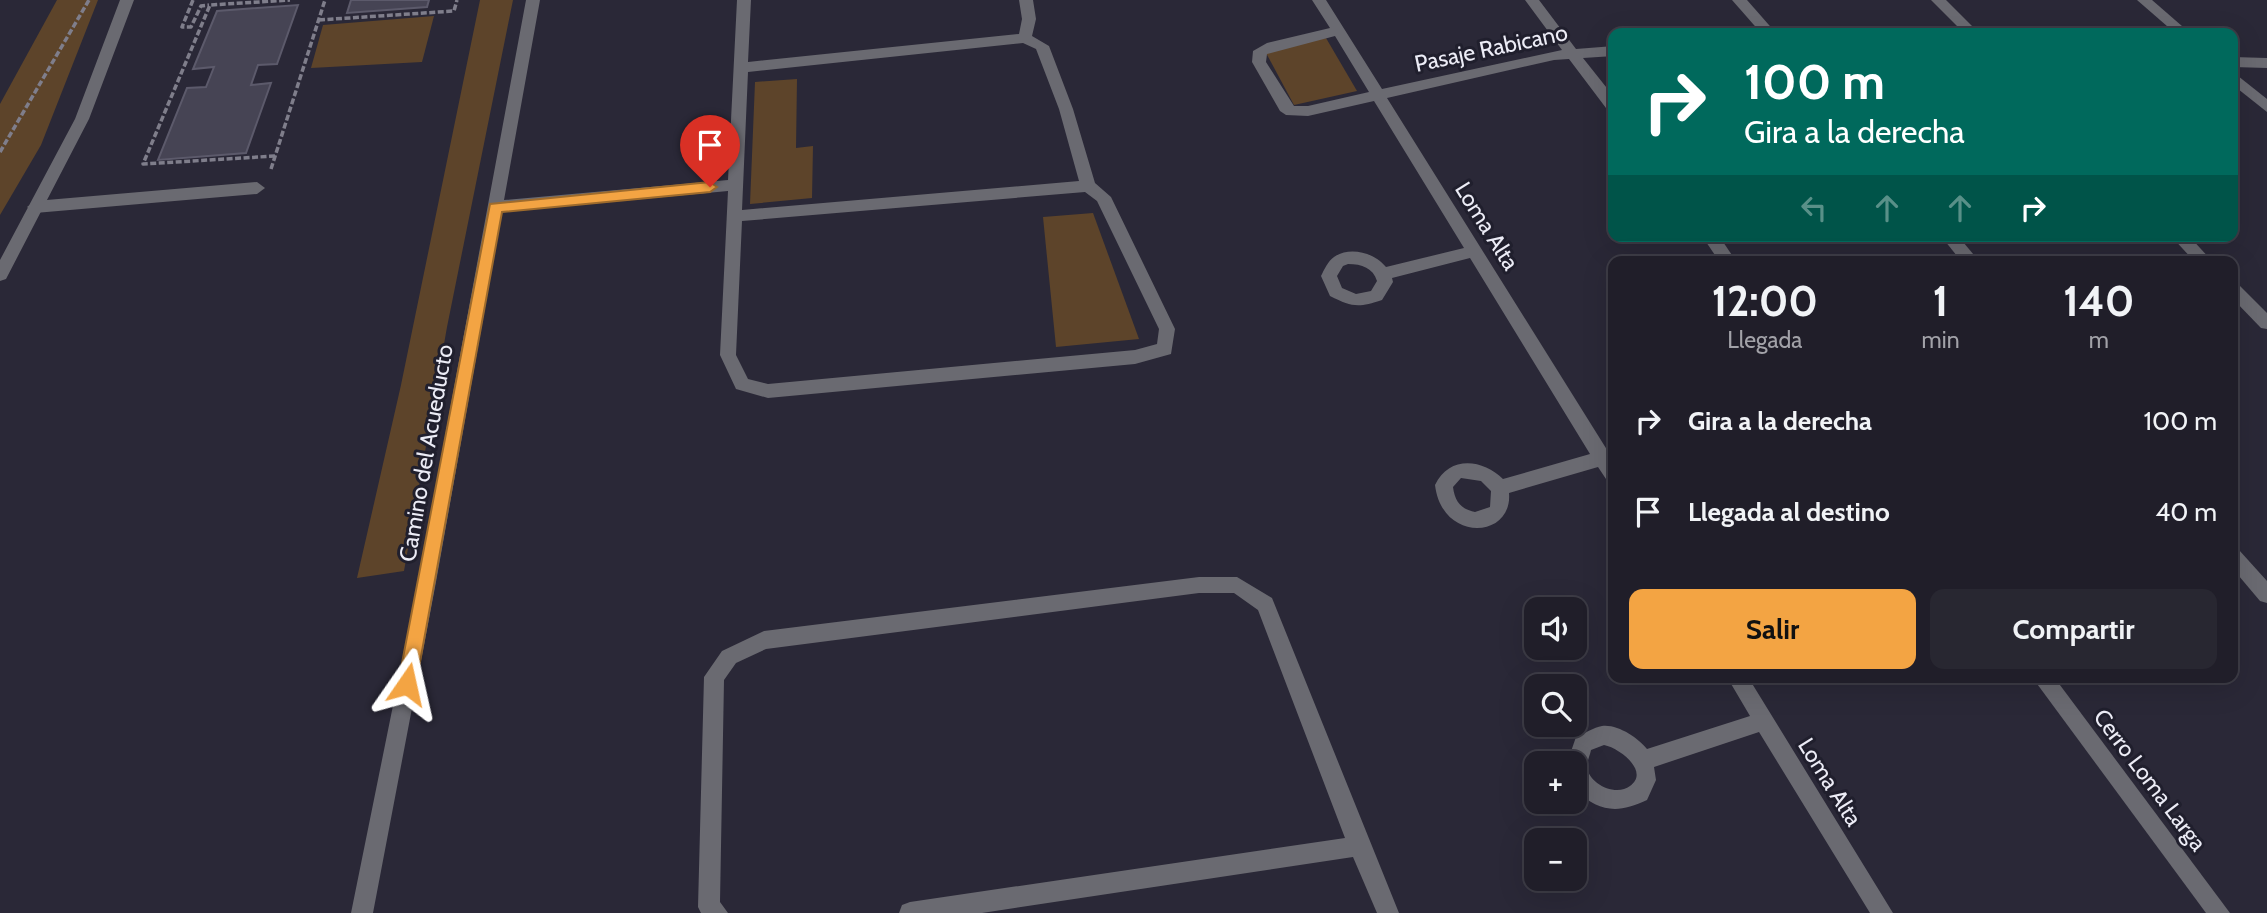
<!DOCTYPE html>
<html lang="es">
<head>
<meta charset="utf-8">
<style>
  body { margin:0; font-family:Cabin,sans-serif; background:#282731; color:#f1f3f6; height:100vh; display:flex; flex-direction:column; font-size:26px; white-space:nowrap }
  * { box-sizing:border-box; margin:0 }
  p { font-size:23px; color:#a2a2a8 }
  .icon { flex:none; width:38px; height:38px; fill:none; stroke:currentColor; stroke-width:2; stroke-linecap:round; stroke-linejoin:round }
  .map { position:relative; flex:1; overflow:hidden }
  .sheet { position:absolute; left:1608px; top:256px; width:630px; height:427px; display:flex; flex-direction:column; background:#201e29; border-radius:14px; box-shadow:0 7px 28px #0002,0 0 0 2px #3d3c46 }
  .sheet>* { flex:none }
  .guide { position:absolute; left:1608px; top:28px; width:630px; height:214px; border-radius:14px; box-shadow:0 7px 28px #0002,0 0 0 2px #3d3c46; background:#00695c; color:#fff; overflow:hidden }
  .buttons { position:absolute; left:1524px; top:597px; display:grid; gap:14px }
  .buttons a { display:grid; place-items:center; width:63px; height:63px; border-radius:14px; background:#201e29; box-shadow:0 7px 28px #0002,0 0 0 2px #3d3c46; font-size:35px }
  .pin { position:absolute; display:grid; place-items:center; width:60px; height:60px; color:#fff; margin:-72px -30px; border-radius:50% 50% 50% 0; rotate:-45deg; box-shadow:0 0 7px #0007 }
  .pin .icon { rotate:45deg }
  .me { position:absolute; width:77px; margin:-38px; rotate:11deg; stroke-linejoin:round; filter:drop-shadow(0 0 5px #0008) }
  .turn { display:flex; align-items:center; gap:24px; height:147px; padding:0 21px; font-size:32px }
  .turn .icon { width:91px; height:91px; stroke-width:2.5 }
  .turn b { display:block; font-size:49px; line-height:60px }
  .lanes { display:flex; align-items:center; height:66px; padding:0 21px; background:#0003; justify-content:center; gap:35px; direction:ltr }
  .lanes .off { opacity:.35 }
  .eta { display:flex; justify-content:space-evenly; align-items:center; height:119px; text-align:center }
  .eta b { font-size:42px; font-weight:700; line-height:49px }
  .primary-button { display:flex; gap:14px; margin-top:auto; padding:14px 21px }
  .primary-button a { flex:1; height:80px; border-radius:14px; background:#f3a443; color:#111; font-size:28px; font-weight:700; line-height:80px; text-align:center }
  .primary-button a+a { background:#282731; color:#f1f3f6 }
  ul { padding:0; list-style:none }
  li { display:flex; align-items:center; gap:21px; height:91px; padding:0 21px }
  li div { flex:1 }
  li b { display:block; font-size:26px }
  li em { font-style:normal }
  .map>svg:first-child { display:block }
  .green { fill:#5d442a }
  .building { fill:#464454; stroke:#5c5a6b; stroke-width:2 }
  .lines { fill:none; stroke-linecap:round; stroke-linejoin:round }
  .path { stroke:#7f7e8b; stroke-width:3.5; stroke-dasharray:6 2.5; stroke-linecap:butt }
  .lane { fill:#6a6a71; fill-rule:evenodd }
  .street { fill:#6a6a71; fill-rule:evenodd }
  .route { fill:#f3a443; stroke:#9e6b2c; stroke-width:2 }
  .labels { text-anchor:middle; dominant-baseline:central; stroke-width:6; stroke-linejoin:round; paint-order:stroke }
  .street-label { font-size:23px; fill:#ececf6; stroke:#201f2d }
</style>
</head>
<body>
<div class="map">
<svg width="2267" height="913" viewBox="0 0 2267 913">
  <rect width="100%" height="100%" fill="#2a2837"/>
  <g class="green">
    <path d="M57,0H98L41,145L0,215V104Z"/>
    <path d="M480,0H513L447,327L404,571L357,578L401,385Z"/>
    <path d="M434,16L422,62L311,68L323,25Z"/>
    <path d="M1326,38L1357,91L1294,105L1265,51Z"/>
    <path d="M797,79L796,148L813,146L812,198L750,204L755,82Z"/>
    <path d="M1093,213L1139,339L1056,347L1043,217Z"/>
  </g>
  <g class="building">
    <path d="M351,0H429L427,7L347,13Z"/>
    <path d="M298,5L277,64L258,65L251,85L271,83L246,153L158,160L187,88L206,87L214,67L193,69L217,11Z"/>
  </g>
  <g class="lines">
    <g class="path">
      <path d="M193,0L182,27H191L201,6L209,5"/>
      <path d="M319,20L454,11L457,0"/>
      <path d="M0,152L89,0"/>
      <path d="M275,156L143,164L210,5L290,0"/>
      <path d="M271,169L325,0"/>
    </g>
    <path class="lane" d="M257,182L265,188L257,194L35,213L27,207L35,201Z"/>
    <g class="street">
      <path d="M120,0H134L89,119L6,279L0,281V260L75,119Z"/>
      <path d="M526,0H540L504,200L728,180L737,0H751L748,62L1019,34L1022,19L1019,0H1033L1036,19L1032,36L1049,46L1073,109L1095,183L1111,197L1175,329L1171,354L1135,364L768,398L736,389L720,355L728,191L502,212L436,582L373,913H351L418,582ZM1023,43L1036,49L1059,109L1079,181L742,210L748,72ZM1085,192L1097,201L1159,329L1157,344L1135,350L768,384L748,379L736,355L742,221Z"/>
      <path d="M1312,0H1326L1382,89L1562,50L1525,0H1539L1576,49L1614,46V56L1583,58L1614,97V113L1609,112L1569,59L1554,60L1387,98L1614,461V484L1608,482L1598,467L1509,493C1513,539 1442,543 1435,485C1449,455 1483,459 1503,479L1590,454L1470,258L1392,278L1393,282L1382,300C1358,308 1352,307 1330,296L1321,276C1324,270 1328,261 1334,257C1350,246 1375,253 1386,267L1464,248L1374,101L1308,116L1286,115L1280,111L1252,62L1253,51L1267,43L1330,28ZM1335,36L1369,92L1308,106H1294L1266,62L1267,54ZM1348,264C1362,264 1373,268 1377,281L1371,291L1356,294L1342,288L1337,276L1343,266ZM1461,478L1481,481L1491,491L1490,507L1475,512C1461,509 1455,502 1453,487Z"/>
      <path d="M1732,0H1747L1776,33H1761Z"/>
      <path d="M1931,0H1946L1979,33H1964Z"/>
      <path d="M2137,0H2152L2190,33H2175Z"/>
      <path d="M2233,57L2267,58V68L2233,67Z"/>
      <path d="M2233,72L2267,99V112L2233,85Z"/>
      <path d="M1702,236H1719L1736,261H1719Z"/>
      <path d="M1941,236H1958L1979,261H1961Z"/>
      <path d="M2171,236H2189L2212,261H2194Z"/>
      <path d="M2233,283L2239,285L2267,313V329L2261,328L2233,299Z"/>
      <path d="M2233,548L2239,550L2267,581V603L2260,601L2233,569Z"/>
      <path d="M1199,577H1237L1272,598L1399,913H1377L1353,857L982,913H899L902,905L910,902L1345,838L1258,610L1234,593H1199L766,649L736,663L724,680L720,902L728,913H701L698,907L704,677L722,651L764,631Z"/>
      <path d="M1727,677H1748L1893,913H1870L1759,732L1654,767L1656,780L1647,800C1618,814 1599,812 1575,790V763H1567L1576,737C1584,734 1594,727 1602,726C1618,724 1638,738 1647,749L1750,716ZM1604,745C1620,748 1650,772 1630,786C1616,797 1588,784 1587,766C1587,762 1590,755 1591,750Z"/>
      <path d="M2032,677H2054L2230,913H2206Z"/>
    </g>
  </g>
  <path class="route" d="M710,182L717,187L710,192L502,212L416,684L413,690L407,692L401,690L398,684L490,204Z"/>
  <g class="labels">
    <g class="street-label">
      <text transform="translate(1491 48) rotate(-12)">Pasaje Rabicano</text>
      <text transform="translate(1487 226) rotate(58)">Loma Alta</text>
      <text transform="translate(426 453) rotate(-80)">Camino del Acueducto</text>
      <text transform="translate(2150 780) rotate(53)">Cerro Loma Larga</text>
      <text transform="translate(1830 782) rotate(58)">Loma Alta</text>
    </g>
  </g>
</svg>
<div class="buttons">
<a><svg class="icon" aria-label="sound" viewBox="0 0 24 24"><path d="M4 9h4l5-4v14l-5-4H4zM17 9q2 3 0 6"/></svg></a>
<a><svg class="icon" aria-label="search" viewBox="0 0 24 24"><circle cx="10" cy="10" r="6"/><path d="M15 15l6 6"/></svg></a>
<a>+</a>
<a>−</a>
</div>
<div class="pin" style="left:710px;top:187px;background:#d93025"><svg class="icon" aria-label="arrive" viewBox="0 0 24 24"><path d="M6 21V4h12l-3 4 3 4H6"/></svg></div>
<svg class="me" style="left:407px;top:684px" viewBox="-20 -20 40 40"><path d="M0-17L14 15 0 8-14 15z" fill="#f3a443" stroke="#fff" stroke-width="4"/></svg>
<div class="guide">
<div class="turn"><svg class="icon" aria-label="right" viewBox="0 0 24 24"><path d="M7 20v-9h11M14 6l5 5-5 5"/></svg><div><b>100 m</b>Gira a la derecha</div></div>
<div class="lanes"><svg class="icon off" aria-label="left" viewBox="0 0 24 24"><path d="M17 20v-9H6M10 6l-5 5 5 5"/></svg><svg class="icon off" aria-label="ahead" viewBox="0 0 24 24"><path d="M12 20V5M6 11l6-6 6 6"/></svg><svg class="icon off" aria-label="ahead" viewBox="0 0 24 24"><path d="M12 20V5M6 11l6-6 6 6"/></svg><svg class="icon" aria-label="right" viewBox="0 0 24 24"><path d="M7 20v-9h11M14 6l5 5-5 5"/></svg></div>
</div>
<section class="sheet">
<div class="eta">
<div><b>12:00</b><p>Llegada</p></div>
<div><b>1</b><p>min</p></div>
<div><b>140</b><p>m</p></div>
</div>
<ul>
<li><svg class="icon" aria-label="right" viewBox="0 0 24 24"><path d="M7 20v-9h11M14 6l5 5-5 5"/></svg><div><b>Gira a la derecha</b></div><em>100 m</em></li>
<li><svg class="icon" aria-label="arrive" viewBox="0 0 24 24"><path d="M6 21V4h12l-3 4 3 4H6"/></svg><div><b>Llegada al destino</b></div><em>40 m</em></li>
</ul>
<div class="primary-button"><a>Salir</a><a>Compartir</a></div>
</section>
</div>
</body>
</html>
